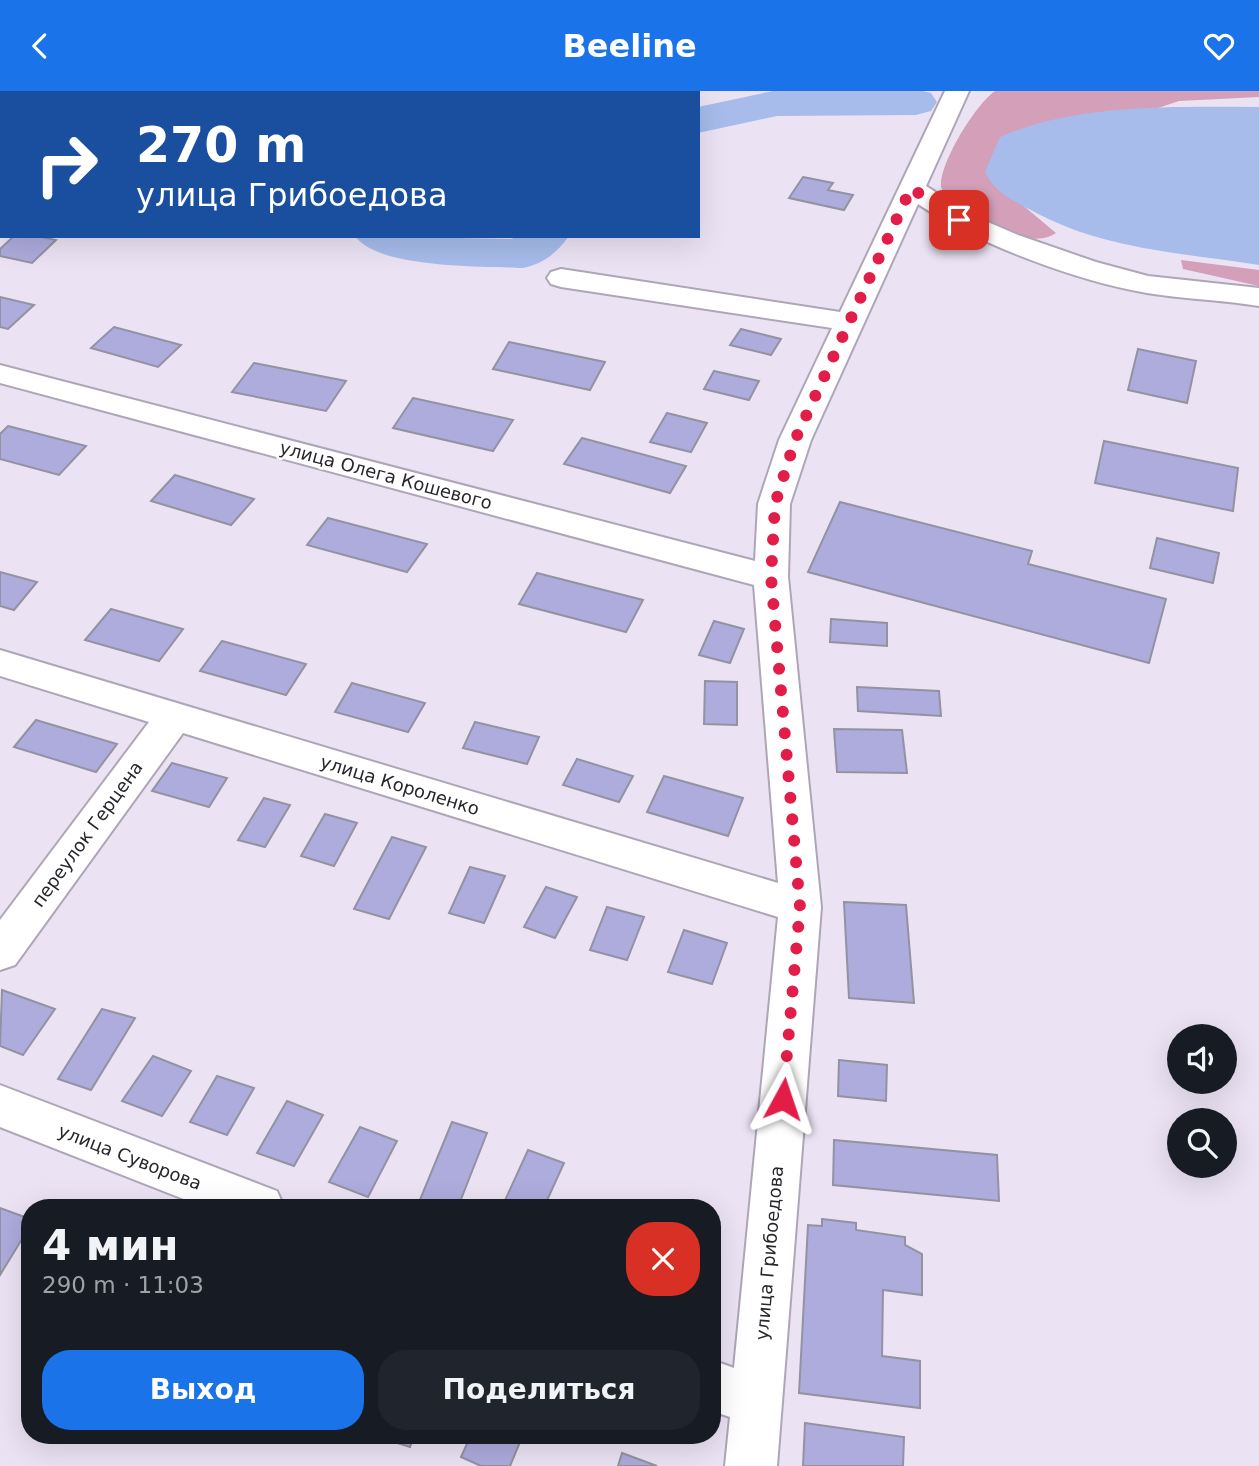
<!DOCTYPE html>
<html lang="ru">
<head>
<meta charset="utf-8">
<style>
  body { margin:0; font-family:"DejaVu Sans",sans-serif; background:#20242c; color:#f1f3f6; height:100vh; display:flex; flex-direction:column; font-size:26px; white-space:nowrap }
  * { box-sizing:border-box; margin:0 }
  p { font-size:23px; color:#9ea1a6 }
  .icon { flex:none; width:38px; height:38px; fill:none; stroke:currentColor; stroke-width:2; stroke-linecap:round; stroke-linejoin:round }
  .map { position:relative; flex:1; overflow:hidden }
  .sheet { position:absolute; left:21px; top:1108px; width:700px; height:245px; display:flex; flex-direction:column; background:#171b24; border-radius:28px; box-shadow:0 7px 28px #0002 }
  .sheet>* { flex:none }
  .hud { position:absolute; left:0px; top:0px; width:700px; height:147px; box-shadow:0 7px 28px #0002; background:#1a4fa0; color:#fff; overflow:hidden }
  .tools { position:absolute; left:1167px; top:933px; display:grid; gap:14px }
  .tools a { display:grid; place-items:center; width:70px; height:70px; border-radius:50%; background:#171b24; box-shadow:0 7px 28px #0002; font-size:35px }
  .pin { position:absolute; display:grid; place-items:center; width:60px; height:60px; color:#fff; margin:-30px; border-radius:14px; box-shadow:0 4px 10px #0006 }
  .me { position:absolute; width:77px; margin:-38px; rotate:5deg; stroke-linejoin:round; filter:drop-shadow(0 0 5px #0008) }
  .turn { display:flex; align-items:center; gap:24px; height:147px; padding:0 21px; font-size:32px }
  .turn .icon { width:91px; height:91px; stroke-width:2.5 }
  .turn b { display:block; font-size:49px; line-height:60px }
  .round { display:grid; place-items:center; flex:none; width:74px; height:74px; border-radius:28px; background:#20242c }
  .headline { display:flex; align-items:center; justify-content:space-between; height:119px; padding:0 21px }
  h1 { font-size:42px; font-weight:800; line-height:52px }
  .primary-button { display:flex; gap:14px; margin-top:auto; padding:14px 21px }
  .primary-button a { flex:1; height:80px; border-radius:28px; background:#1a73e8; color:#fff; font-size:28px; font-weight:800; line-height:80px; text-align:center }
  .primary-button a+a { background:#20242c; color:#f1f3f6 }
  header { display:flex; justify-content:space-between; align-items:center; height:91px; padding:0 21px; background:#1a73e8; color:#fff; font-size:32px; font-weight:800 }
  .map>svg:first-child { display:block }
  .forest { fill:#d39fb9 }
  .water { fill:#a7bceb }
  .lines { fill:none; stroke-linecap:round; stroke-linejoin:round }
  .river { fill:#a7bceb; fill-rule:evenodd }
  .building { fill:#aeabdd; stroke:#9392a2; stroke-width:2 }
  .minor-casing { stroke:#aea6b6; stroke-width:4 }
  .minor { fill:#fff; fill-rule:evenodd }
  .route { stroke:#e11d48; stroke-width:12; stroke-dasharray:0 21.6 }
  .labels { text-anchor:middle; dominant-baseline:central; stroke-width:5; stroke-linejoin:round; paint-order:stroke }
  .street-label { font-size:18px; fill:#28252b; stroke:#fff }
</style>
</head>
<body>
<header><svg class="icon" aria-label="back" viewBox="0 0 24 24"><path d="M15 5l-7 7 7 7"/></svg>Beeline<svg class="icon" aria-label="heart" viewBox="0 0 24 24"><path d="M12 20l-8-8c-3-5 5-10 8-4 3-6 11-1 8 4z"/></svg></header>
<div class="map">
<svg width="1259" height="1375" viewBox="0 0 1259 1375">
  <rect width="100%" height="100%" fill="#ebe3f4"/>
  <g class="forest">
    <path d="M995,0H1259V6L1179,10L1110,33L1006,100L1056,142C1027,163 972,120 945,105C944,103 941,97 941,95C940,71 976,13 995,0Z"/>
    <path d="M1181,169L1259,179V195L1183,178Z"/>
  </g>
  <path class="water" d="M1259,16V174C1178,161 1102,159 1029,118C1008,107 996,102 985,81L1000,46C1079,12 1175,16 1259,16Z"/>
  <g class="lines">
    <g class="river">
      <rect x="195" y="0" width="42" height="2"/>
      <path d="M773,0H923L931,2L937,11L931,20L916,24L777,25L698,42V16Z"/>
      <path d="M355,145L512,148L515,145H569C557,162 543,173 523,177C484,175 378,178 355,145Z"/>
    </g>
  </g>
  <g class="building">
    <path d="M803,86L833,92L828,99L853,104L844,119L789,107Z"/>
    <path d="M14,145H37L56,149L32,172L0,165V158Z"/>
    <path d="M0,206L34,214L8,238L0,236Z"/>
    <path d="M114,236L181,254L158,276L91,257Z"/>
    <path d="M741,238L781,248L771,264L730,254Z"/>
    <path d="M509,251L605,271L590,299L493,278Z"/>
    <path d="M1138,258L1196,270L1187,312L1128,299Z"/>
    <path d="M254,272L346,290L326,320L232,301Z"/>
    <path d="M714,280L759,290L749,309L704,298Z"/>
    <path d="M413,307L513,329L493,360L393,337Z"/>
    <path d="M667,322L707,332L691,361L650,351Z"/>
    <path d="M8,335L86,355L59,384L0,368V343Z"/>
    <path d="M582,347L686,375L670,402L564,373Z"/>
    <path d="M1104,350L1238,377L1233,420L1095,392Z"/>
    <path d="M175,384L254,408L231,434L151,410Z"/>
    <path d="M840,411L1032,460L1028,473L1166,508L1149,572L808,481Z"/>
    <path d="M328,427L427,453L407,481L307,454Z"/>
    <path d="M1157,447L1219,462L1213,492L1150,477Z"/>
    <path d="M0,481L37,491L14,519L0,515Z"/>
    <path d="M537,482L643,509L626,541L519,513Z"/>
    <path d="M111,518L183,538L159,570L85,549Z"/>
    <path d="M831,528L887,532V555L830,551Z"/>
    <path d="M714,530L744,538L730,572L699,564Z"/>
    <path d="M222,550L306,573L286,604L200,580Z"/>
    <path d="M705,590L737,591V634L704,633Z"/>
    <path d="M352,592L425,612L408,641L335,621Z"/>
    <path d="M857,596L939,600L941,625L858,620Z"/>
    <path d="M36,629L117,653L96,681L14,656Z"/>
    <path d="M475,631L539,646L527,673L463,657Z"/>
    <path d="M834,638L902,639L907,682L837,681Z"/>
    <path d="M577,668L633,685L619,711L563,694Z"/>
    <path d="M172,672L227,687L209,716L152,700Z"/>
    <path d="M664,685L743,707L728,745L647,721Z"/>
    <path d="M264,707L290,714L265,756L238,749Z"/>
    <path d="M325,723L357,732L334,775L301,765Z"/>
    <path d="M392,746L426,756L389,828L354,818Z"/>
    <path d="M470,776L505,785L484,832L449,822Z"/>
    <path d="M546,796L577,806L555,847L524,836Z"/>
    <path d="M844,811L906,814L914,912L849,907Z"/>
    <path d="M607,816L644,826L627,869L590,859Z"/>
    <path d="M684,839L727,852L712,893L668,881Z"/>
    <path d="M2,899L55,918L23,964L0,955Z"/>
    <path d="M102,918L135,927L91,999L58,988Z"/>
    <path d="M153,965L191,980L162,1025L122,1010Z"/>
    <path d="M839,969L887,974L886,1010L838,1005Z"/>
    <path d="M217,985L254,997L227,1044L190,1031Z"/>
    <path d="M287,1010L323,1024L294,1075L257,1062Z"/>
    <path d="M452,1031L487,1042L458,1116H417Z"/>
    <path d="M360,1036L397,1050L368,1106L329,1091Z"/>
    <path d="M834,1049L997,1064L999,1110L833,1094Z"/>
    <path d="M528,1059L564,1072L544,1116H502Z"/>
    <path d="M0,1117L30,1128V1135L0,1184Z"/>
    <path d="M822,1128L856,1132V1139L905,1146V1154L922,1163V1204L883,1199L882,1265L920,1270V1317L799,1302L808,1134L822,1135Z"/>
    <path d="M805,1332L904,1346L903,1375H803Z"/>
    <path d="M372,1344H414L410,1356Z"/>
    <path d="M471,1344H523L510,1375H481L461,1366Z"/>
    <path d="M622,1362L657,1375H618Z"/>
  </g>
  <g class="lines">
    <defs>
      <g id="minor">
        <path d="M83,0H115L116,2H84Z"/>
        <path d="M945,0H969L926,95L969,123L1018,144L1096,171L1148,185L1259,197V215C1222,209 1184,208 1147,202C1077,190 977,153 918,113L811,349L790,413L788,486L821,816L777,1375H725L730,1326L712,1320V1269L734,1277L778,826L183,642L15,874L0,879V829L149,631L0,585V559L778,792L754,494L0,292V274L755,470L758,413L779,349L832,237L561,196L551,193L547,187L551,181L561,178L840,221Z"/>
        <path d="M0,114H2L0,131Z"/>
        <path d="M0,994L277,1100L284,1116H204L0,1036Z"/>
      </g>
    </defs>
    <use href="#minor" class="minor-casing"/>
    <use href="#minor" class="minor"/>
  </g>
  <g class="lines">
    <path class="route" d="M783,1008L800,816L771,486L775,413L795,349L911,97L959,129"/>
  </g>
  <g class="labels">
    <g class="street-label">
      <text transform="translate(386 384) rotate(15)">улица Олега Кошевого</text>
      <text transform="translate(400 694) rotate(17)">улица Короленко</text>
      <text transform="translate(87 743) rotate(-54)">переулок Герцена</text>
      <text transform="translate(130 1066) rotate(21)">улица Суворова</text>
      <text transform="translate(769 1162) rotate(-85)">улица Грибоедова</text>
    </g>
  </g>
</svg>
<div class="tools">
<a><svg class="icon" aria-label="sound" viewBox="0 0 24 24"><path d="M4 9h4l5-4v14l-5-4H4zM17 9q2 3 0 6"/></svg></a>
<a><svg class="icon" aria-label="search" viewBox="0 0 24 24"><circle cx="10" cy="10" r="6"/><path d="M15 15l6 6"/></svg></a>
</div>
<div class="pin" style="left:959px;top:129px;background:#d93025"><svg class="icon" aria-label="arrive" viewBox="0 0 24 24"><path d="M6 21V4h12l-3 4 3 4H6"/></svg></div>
<svg class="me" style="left:783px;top:1008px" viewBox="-20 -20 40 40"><path d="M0-17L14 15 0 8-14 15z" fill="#e11d48" stroke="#fff" stroke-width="4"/></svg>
<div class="hud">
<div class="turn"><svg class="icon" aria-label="right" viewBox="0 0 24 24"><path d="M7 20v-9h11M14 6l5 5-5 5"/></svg><div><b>270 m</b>улица Грибоедова</div></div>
</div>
<section class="sheet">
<div class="headline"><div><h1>4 мин</h1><p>290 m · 11:03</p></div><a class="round" style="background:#d93025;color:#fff"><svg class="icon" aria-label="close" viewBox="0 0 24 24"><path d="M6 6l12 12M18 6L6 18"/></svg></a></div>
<div class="primary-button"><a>Выход</a><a>Поделиться</a></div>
</section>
</div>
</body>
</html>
